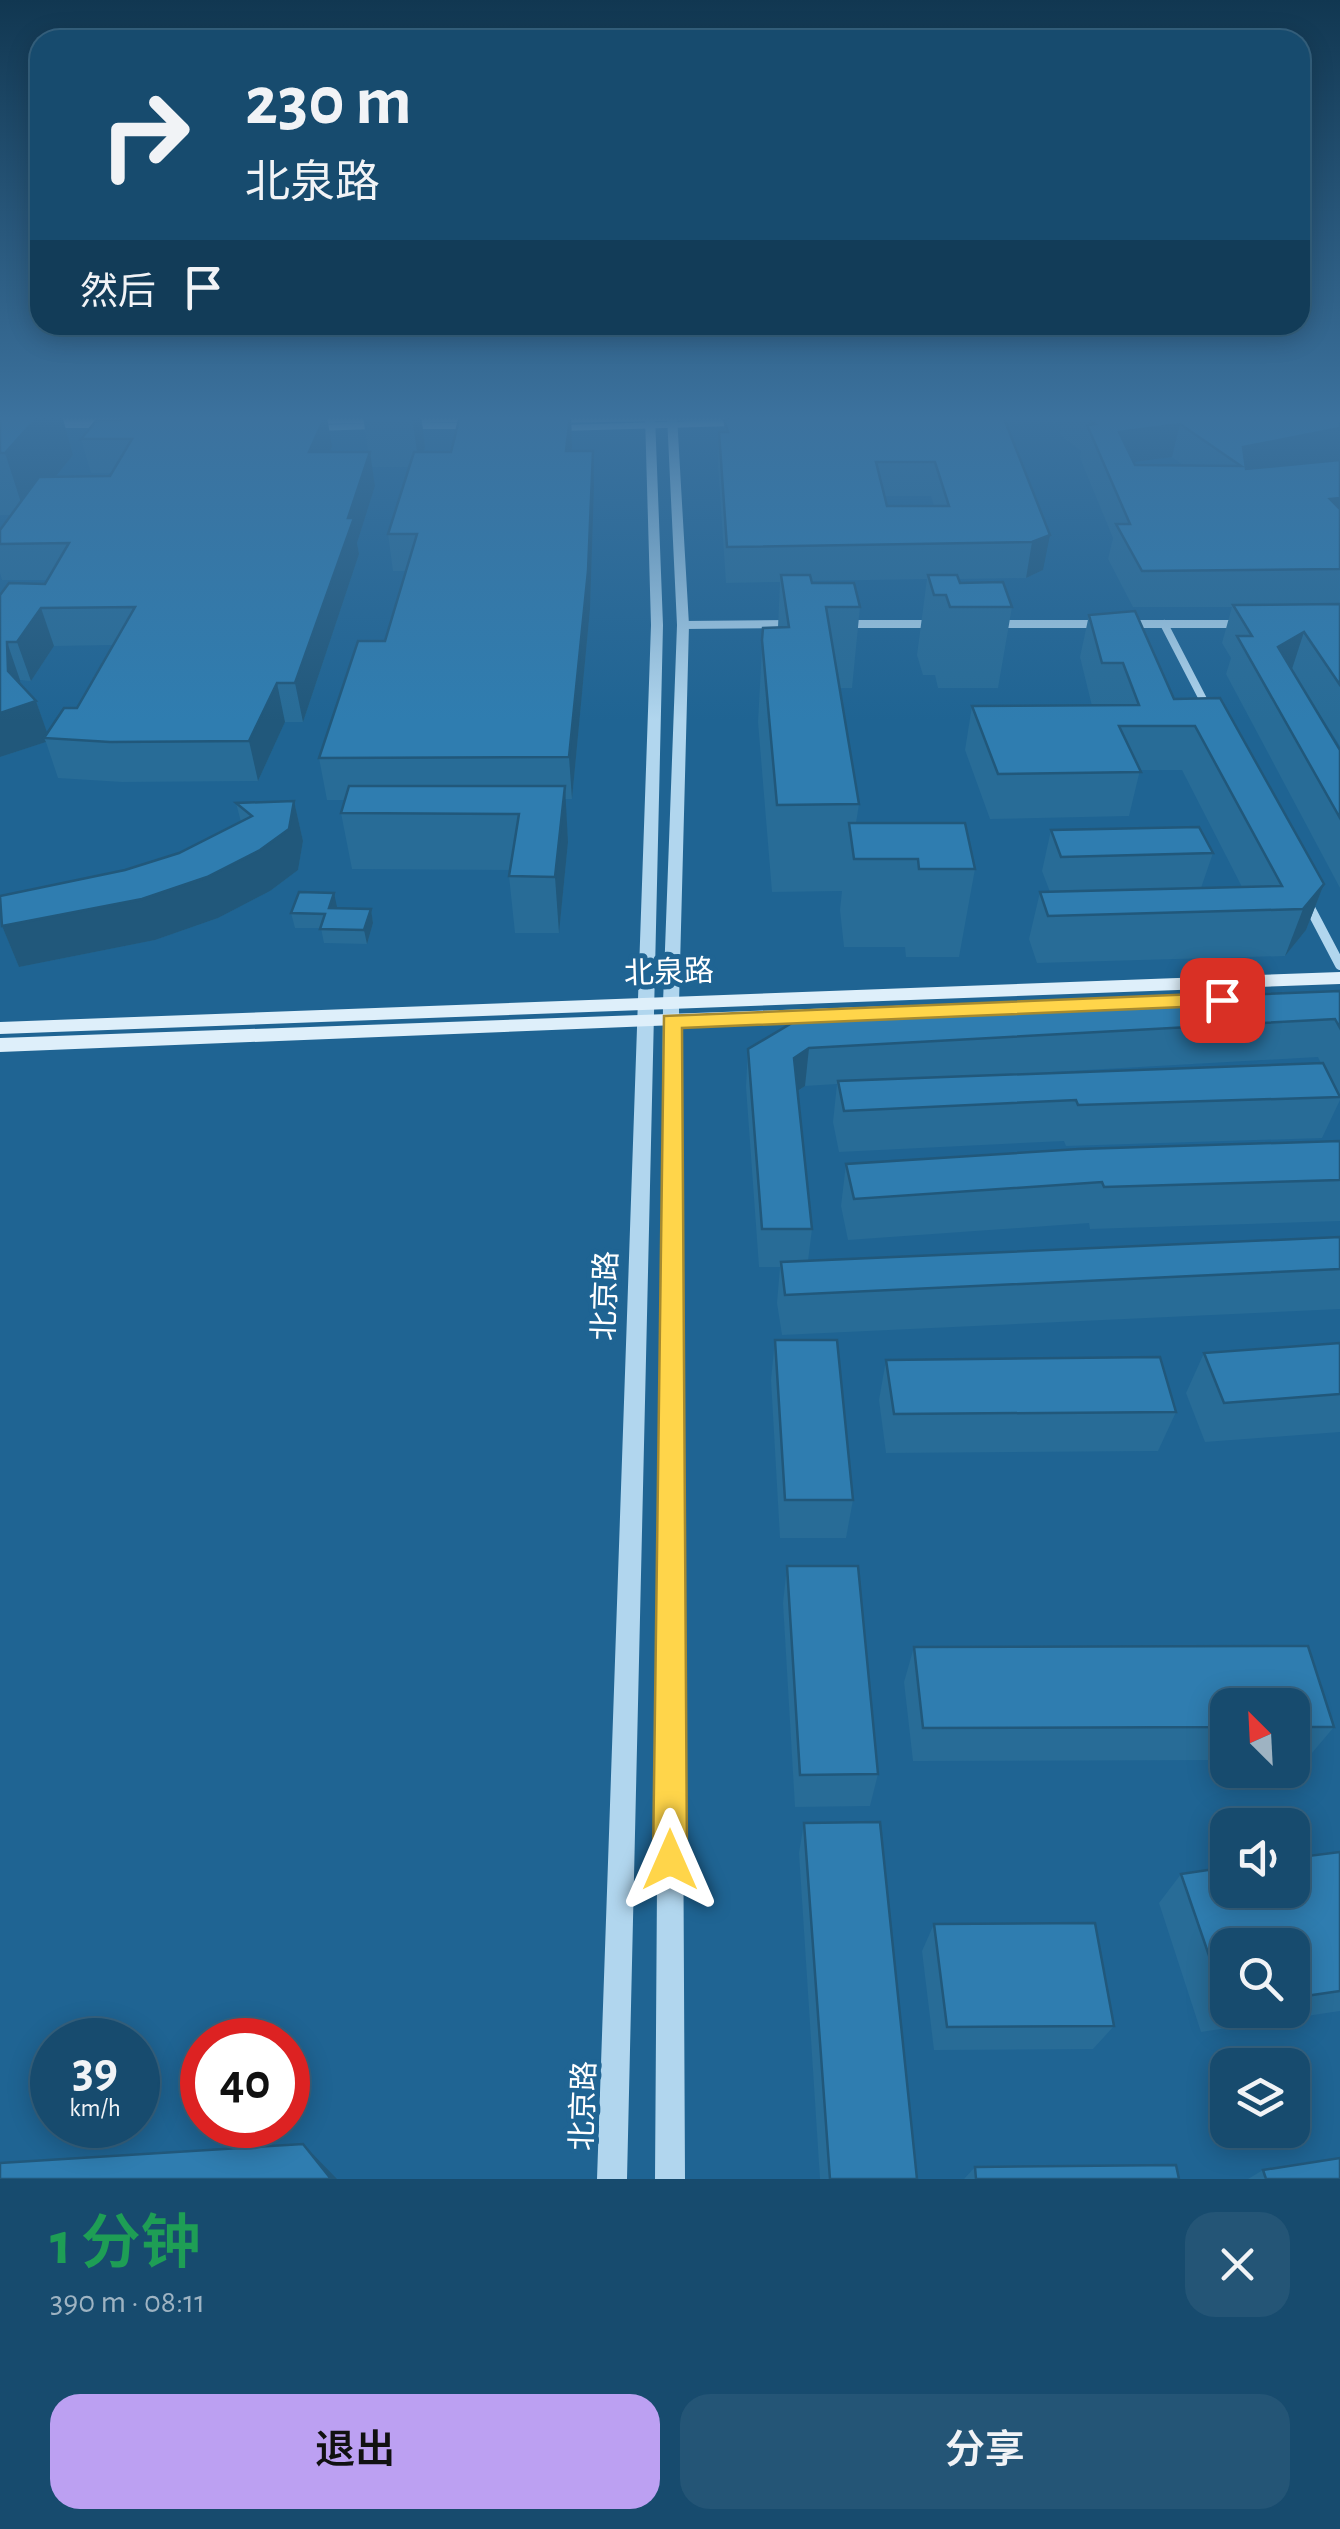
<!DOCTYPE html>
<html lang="zh">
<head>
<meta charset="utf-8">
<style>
  body { margin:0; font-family:"Alegreya Sans","Noto Sans SC",sans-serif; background:#245576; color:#f1f3f6; height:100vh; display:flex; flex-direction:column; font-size:38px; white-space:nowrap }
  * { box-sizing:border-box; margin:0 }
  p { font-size:32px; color:#9eb3c2 }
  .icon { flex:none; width:55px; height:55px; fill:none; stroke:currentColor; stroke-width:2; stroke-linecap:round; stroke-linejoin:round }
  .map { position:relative; height:2179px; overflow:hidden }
  .details { display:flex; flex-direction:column; background:#174b6e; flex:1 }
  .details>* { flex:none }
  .hud { position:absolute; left:30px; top:30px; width:1280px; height:305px; border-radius:30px; box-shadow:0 5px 25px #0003,0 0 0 2px #366381; background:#174b6e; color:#f1f3f6; overflow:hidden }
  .needle { width:65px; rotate:336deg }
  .buttons { position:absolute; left:1210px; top:1688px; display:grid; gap:20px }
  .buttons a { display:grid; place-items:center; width:100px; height:100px; border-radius:20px; background:#174b6e; box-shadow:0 5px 25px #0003,0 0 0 2px #366381; font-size:50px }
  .speed { position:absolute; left:30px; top:2018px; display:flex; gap:20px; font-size:50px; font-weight:700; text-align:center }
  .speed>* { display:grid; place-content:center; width:130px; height:130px; border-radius:50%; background:#174b6e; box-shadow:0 5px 25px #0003,0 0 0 2px #366381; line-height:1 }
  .speed small { font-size:25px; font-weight:400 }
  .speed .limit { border:15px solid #d22; background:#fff; color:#111 }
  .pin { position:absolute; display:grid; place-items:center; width:85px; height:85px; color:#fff; margin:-42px; border-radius:20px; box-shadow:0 5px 15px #0006 }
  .me { position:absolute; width:110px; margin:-55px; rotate:0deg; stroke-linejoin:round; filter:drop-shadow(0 0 8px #0008) }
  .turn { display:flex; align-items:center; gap:35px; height:210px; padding:0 50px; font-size:45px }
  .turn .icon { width:130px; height:130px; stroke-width:2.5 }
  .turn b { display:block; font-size:70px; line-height:85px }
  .then { display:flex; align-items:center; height:95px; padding:0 50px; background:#0003; gap:20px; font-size:38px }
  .round { display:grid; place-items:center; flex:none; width:105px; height:105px; border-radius:30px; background:#245576 }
  .headline { display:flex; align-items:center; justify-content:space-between; height:170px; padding:0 50px }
  h1 { font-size:60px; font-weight:600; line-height:75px; color:#1e9e55 }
  .primary-button { display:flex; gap:20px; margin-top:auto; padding:20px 50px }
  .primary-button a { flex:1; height:115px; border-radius:30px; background:#bca0f2; color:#111; font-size:40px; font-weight:600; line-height:115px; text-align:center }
  .primary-button a+a { background:#245576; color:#f1f3f6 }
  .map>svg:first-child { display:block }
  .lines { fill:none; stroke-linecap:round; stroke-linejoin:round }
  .minor-far2 { stroke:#b1d6ee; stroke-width:6 }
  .minor-far1 { stroke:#b1d6ee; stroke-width:8 }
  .minor { stroke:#b1d6ee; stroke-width:10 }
  .tertiary { fill:#b1d6ee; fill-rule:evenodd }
  .secondary { fill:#deeffa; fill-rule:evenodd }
  .wall { fill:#286c97; fill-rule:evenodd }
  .shaded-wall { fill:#21587b }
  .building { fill:#2f7db0; stroke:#21587b; stroke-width:2.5; fill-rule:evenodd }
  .route { fill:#ffd54a; stroke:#a68a30; stroke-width:2.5 }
  .labels { text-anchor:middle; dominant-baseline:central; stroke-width:10; stroke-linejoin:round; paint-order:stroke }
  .street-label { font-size:30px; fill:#fff; stroke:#1f6493 }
</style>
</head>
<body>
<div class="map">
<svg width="1340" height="2179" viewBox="0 0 1340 2179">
  <rect width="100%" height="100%" fill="#1f6493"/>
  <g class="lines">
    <g class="minor-far2">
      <path d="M51,425H104"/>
      <path d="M411,426H469"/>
      <path d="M316,428L374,426"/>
      <path d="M561,428L734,423"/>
    </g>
    <g class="minor-far1">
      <path d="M849,624H932"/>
      <path d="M999,624H1097"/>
      <path d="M1129,624H1237"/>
      <path d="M1164,624L1207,707"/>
      <path d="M683,625L792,624"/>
    </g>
    <path class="minor" d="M1308,904L1340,965"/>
    <g class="tertiary">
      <path d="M645,416H655L663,625L627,2179H597L651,625Z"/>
      <path d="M667,416H677L689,625L679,1003L685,2179H655L663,1003L677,625Z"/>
    </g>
    <g class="secondary">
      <path d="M582,416H782L777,419L547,423L542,420L547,417Z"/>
      <path d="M483,417L488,420L487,422L302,424L297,421L302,418Z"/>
      <path d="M0,418H123L128,421L123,424H0Z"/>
      <path d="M1340,972V984L0,1034V1022Z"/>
      <path d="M947,1004L956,1010L954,1014L0,1052V1038Z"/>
    </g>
  </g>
  <g class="wall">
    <path d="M0,416H62L73,455L56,477L110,476L112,473H91L81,439L96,421L332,447L330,452H368L363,416H421L425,447L423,452H451L571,416L572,451H593L594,487L590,609L572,799H565L568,842L559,933H515L509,876L510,870L352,869L341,813L345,800H327L319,758L385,641L406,571H393L388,534L409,467H372L375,486L357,543L359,554L303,722H285L258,781L122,782L58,778L46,742L0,757V595L45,584L47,580H2L0,573V530L11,515H0ZM113,645L77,708L47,733L36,701L20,684V680L31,681L54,646Z"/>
    <path d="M1003,416L1043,570L1026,578L959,579L960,583L1012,607L998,688H938L935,675H923L917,655L927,579L811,581L812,583L860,607L852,688H839L859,804L856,823L975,869L959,957H906L905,947H844L840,910L842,891L772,892L758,722L763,628L778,627L780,582L726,583L718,465L719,432H724V420ZM884,496H931L934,506H887Z"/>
    <path d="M1063,416H1340V459L1327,461L1340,460V746L1291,670L1340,750V888L1226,674L1231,658L1222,643L1232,607H1133L1108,559L1113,538L1080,458L1081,451L1060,435ZM1172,457L1183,465H1135L1134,462Z"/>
    <path d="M1089,615L1174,699L1324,884L1306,930L1285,956L1037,963L1029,939L1040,892H1050L1042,871L1051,830L1213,853L1201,888L1242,887L1182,770H1140L1129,816L990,819L965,750L972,706H1092L1080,657Z"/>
    <path d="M294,801L303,841L298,870L270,891L218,918L155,940L19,967L2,926L125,870L179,853L241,822L236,803Z"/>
    <path d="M337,908L371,909L373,923L367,944L324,943L321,928H295L291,913Z"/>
    <path d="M1340,991V1100L1322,1138L1066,1146L1064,1141L839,1152L833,1122L837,1084L805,1086L797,1092L812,1229L808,1261L1340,1237V1309L782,1335L777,1303L780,1267H759L746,1087L748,1049ZM1318,1057L1321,1063L1034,1073Z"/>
    <path d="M1340,1141V1221L1090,1229L1089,1223L848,1240L841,1206L846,1164Z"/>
    <path d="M775,1340L853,1500L846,1538H780L771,1380Z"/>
    <path d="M1340,1343V1432L1205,1442L1186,1393L1204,1353Z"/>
    <path d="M886,1360L1176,1412L1158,1451L886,1453L879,1400Z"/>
    <path d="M787,1566L878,1774L870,1806L795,1807L783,1603Z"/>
    <path d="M1308,1646L1334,1727L1306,1760H1292V1705H1228V1760L913,1761L904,1682L914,1647Z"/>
    <path d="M804,1823L917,2179H820L799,1853Z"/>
    <path d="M1340,1852V2011L1201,2032L1159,1903L1181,1874ZM1228,1945H1292V2010H1228Z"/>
    <path d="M934,1924L1114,2026L1093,2049L934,2050L922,1951Z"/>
    <path d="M975,2167L1179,2179H964Z"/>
    <path d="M1263,2170L1340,2179H1248Z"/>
  </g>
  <g class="shaded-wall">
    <path d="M38,416H62L73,455L25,515L5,453Z"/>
    <path d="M325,416H327L332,447L315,487L309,452Z"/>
    <path d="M412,416H421L425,447L419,467Z"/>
    <path d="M571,416L572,447L568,487L566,451Z"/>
    <path d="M1180,424L1172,457L1112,465L1119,432Z"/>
    <path d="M1340,428V459L1237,480L1243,447Z"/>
    <path d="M593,451L594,487L590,609L572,799L569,757Z"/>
    <path d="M370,452L375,486L357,543L359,554L303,722L295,683Z"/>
    <path d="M1340,498V531L1330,499Z"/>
    <path d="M1050,535L1043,570L1026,578L1032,542Z"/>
    <path d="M41,608L54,646L31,681L17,642Z"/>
    <path d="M1304,632L1292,669L1278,647Z"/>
    <path d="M7,642L20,680L22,706L36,701L49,738H44L46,742L0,757V713L8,671Z"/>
    <path d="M277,683L285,722L258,781L249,741Z"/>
    <path d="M565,786L568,842L559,933L555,877Z"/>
    <path d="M294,801L303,841L298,870L270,891L218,918L155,940L19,967L2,926L142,899Z"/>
    <path d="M1324,884L1306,930L1285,956L1303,909Z"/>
    <path d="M334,893L337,907L332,922L329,908Z"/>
    <path d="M371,909L373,923L367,944L364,930Z"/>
    <path d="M809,1048L805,1086L790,1096L794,1058Z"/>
    <path d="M303,2144L337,2179H331Z"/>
  </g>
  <g class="building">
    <path d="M0,416H38L5,453H0Z"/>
    <path d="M124,416H325L309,452H370L348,518H354L295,683H277L249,741L110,742L44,738L64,708H77L135,607L41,608L17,642H7L8,671L36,701L0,713V595L9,583L45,584L69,543L0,544V530L39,477L110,476L132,439H81L96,421H120Z"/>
    <path d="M460,416H570L566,451H593L588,571L569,757L319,758L358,641H385L417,534H388L414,452H451Z"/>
    <path d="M738,416H1003L1050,535L1032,542L727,547L719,432H728L724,420ZM876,462H935L949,506H887Z"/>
    <path d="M1085,416H1340V428L1243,447L1246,469L1340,460V498L1330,499L1340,509V569L1142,571L1116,524H1130L1087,425L1095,424ZM1180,424L1241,466L1135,465L1119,432Z"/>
    <path d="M781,575H810L812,583H854L860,607H826L859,804L777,805L762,640L763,628L789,627Z"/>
    <path d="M928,575H957L960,583L1003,582L1012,607H950L946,595H934Z"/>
    <path d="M1340,604V685L1304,632L1278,647L1340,750V818L1237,636H1252L1233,605Z"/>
    <path d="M1135,611L1174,699L1220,698L1324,884L1303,909L1048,916L1040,892L1282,886L1195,726H1119L1141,772L998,774L972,706L1139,705L1123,663H1102L1089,615Z"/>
    <path d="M349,786H565L555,877L509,876L519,814L341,813Z"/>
    <path d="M294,801L289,829L260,850L207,877L142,899L2,926L0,896L125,870L179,853L252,816L236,803Z"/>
    <path d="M849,823H965L975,869H919L918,859H854Z"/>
    <path d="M1199,827L1213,853L1061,857L1051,830Z"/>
    <path d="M299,892L334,893L329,908L371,909L364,930L320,929L325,914L291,913Z"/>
    <path d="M1340,991V1028L1335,1019L809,1048L794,1058L812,1229H762L748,1049L797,1020L1059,1002Z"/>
    <path d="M1323,1063L1340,1097L1078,1105L1076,1100L844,1111L838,1081Z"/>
    <path d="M1340,1141V1180L1104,1187L1102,1182L854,1199L846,1164L1079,1149Z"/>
    <path d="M1340,1237V1269L785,1295L781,1262Z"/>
    <path d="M775,1340H837L853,1500H785Z"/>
    <path d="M1340,1343V1394L1224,1403L1204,1353Z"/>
    <path d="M1160,1357L1176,1412L894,1414L886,1360Z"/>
    <path d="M787,1566H858L878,1774L800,1775Z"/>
    <path d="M1308,1646L1334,1727H1292V1705H1228V1727L923,1728L914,1647Z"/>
    <path d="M880,1822L917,2179H830L804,1823Z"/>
    <path d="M1340,1852V1991L1292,1998V1945H1228L1227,2008L1181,1874L1228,1867V1890H1292V1858Z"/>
    <path d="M1095,1923L1114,2026L947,2027L934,1924Z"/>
    <path d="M303,2144L331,2179H0V2163Z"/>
    <path d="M1340,2158V2179H1266L1263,2170Z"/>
    <path d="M1176,2165L1179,2179H976L975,2167Z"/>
  </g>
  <linearGradient id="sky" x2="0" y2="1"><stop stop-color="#113751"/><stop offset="0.58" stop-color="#3c729e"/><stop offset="1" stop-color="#3c729e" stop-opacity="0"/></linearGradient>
  <rect width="1340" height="721" fill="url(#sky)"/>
  <path class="route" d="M1222,993L1230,995V1005L682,1028L687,1860L682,1872L670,1877L658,1872L653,1860L664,1016Z"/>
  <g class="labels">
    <g class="street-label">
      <text transform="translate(669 973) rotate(-2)">北泉路</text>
      <text transform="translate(606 1296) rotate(-88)">北京路</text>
      <text transform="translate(584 2106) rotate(-88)">北京路</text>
    </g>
  </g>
</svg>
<div class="buttons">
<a><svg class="needle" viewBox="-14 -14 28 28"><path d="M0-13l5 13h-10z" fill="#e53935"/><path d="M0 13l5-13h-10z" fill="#9eb3c2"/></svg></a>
<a><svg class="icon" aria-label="sound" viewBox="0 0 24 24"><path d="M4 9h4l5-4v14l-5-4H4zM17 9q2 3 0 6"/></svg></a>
<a><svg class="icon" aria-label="search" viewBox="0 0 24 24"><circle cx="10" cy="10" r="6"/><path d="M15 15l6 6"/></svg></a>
<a><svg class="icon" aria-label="layers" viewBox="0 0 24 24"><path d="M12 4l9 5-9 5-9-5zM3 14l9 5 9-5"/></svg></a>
</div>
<div class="speed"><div>39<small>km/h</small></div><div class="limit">40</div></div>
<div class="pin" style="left:1222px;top:1000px;background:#d93025"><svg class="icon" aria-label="arrive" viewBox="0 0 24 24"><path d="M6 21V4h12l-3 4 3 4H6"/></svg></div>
<svg class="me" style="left:670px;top:1860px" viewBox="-20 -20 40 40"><path d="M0-17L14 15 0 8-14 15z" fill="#ffd54a" stroke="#fff" stroke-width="4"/></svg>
<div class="hud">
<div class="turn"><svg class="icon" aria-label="right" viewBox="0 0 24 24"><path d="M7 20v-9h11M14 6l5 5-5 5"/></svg><div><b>230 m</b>北泉路</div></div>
<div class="then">然后<svg class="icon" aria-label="arrive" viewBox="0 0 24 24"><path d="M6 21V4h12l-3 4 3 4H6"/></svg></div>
</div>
</div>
<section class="details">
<div class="headline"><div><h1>1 分钟</h1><p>390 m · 08:11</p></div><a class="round"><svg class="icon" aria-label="close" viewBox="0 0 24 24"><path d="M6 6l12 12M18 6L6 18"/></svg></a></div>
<div class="primary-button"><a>退出</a><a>分享</a></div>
</section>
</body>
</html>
